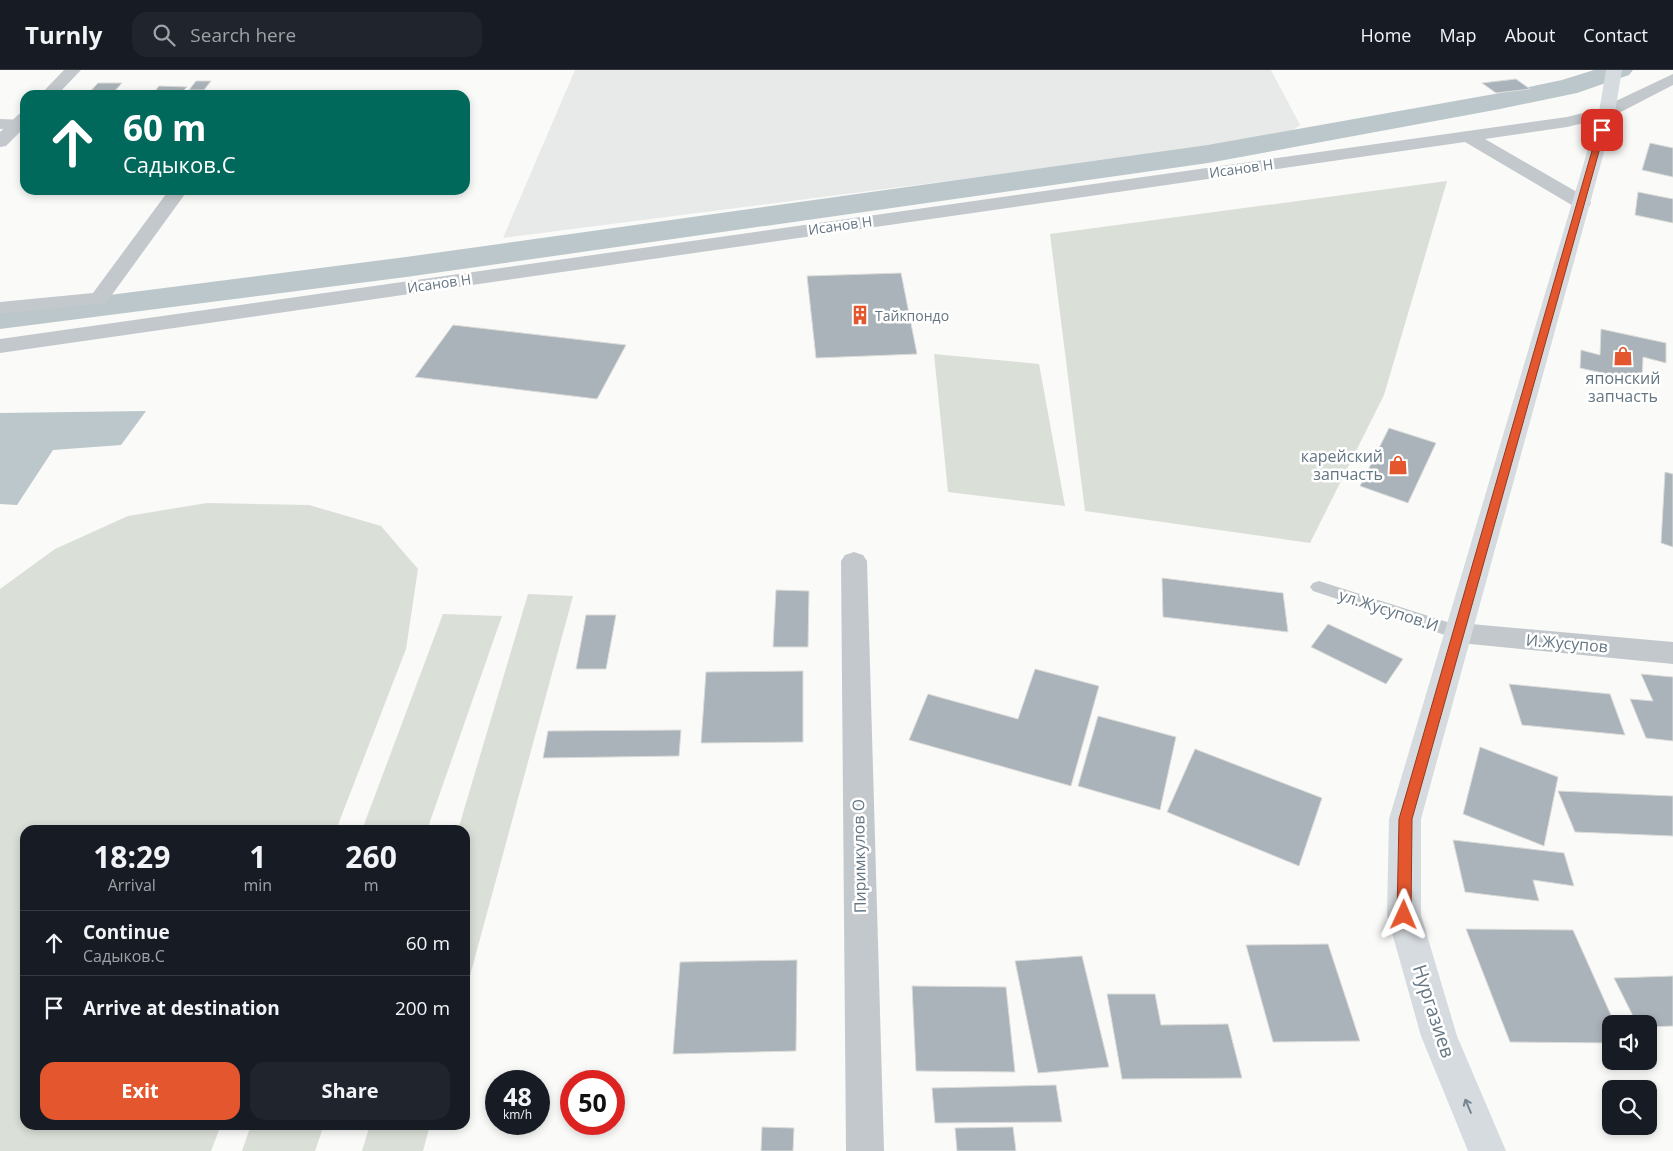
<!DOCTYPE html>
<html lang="en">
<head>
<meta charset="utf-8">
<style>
  body { margin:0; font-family:"Open Sans",sans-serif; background:#20242c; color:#f1f3f6; height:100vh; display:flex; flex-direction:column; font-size:19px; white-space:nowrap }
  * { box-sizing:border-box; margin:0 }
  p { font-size:16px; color:#9ea1a6 }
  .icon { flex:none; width:28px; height:28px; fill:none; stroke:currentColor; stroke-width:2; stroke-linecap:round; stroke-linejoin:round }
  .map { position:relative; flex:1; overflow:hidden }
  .sheet { position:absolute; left:20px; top:755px; width:450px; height:305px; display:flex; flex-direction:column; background:#171b24; border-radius:15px; box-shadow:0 2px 8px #0003 }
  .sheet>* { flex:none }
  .hud { position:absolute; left:20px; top:20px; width:450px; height:105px; border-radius:15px; box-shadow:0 2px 8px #0003; background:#00695c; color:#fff; overflow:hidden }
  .tools { position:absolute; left:1602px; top:945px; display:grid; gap:10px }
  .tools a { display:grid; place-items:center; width:55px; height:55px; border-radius:10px; background:#171b24; box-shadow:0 2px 8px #0003; font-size:25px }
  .speed { position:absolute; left:485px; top:1000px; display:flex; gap:10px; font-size:25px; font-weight:700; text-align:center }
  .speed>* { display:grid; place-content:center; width:65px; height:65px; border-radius:50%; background:#171b24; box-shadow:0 2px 8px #0003; line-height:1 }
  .speed small { font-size:12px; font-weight:400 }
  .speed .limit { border:8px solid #d22; background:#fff; color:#111 }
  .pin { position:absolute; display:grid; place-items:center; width:42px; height:42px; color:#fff; margin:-21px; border-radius:10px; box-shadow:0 2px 8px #0006 }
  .me { position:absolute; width:55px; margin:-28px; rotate:1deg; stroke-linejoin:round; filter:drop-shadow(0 0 4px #0008) }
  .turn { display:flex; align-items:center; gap:18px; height:105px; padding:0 20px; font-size:22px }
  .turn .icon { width:65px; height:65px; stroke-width:2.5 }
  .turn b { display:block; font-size:35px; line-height:42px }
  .eta { display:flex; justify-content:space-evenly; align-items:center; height:85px; text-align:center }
  .eta b { font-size:30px; font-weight:700; line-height:35px }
  .action { display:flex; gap:10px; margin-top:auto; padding:10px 20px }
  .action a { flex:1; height:58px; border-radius:15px; background:#e4572e; color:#fff; font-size:20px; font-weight:700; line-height:58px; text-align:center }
  .action a+a { background:#20242c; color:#f1f3f6 }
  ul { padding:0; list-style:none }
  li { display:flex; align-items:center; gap:15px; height:65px; padding:0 20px; border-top:1px solid #363941 }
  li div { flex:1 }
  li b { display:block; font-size:19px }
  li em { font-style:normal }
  header { display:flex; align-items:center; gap:30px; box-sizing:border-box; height:70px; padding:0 25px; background:#171b24; border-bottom:1px solid #363941 }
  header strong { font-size:24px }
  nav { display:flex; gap:28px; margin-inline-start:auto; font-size:18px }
  .search { width:350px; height:45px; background:#20242c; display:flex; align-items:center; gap:12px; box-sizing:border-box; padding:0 18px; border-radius:15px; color:#9ea1a6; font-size:19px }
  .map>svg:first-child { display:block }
  .built { fill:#e8e9e9 }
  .green { fill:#dadfd7 }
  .water { fill:#bbc7cb }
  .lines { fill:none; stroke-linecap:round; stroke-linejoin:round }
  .canal { fill:#bbc7cb; fill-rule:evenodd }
  .building { fill:#aab3b9; stroke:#dcdcda }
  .service { fill:#c3c8cc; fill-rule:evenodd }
  .minor { fill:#c3c8cc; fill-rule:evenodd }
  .tertiary { fill:#c3c8cc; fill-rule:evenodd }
  .secondary { fill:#d6dbdf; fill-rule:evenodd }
  .oneway { stroke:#768591 }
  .route { fill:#e4572e; stroke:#94391e }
  .labels { text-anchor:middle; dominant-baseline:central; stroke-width:5; stroke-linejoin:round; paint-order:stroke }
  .far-street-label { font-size:14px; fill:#657683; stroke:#fff }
  .far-poi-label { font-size:14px; fill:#657683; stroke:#fff; text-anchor:start }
  .poi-label { font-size:16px; fill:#657683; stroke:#fff }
  .street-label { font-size:16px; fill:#657683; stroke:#fff }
  .near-street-label { font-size:19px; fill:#657683; stroke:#fff }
</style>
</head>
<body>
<header>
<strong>Turnly</strong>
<div class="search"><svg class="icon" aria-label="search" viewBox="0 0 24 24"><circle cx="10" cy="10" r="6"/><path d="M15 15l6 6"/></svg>Search here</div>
<nav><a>Home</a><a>Map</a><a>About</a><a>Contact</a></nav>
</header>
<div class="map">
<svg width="1673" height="1081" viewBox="0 0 1673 1081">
  <rect width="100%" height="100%" fill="#fafaf8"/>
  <path class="built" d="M575,0H1271L1300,55L1283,68L503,168Z"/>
  <g class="green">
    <path d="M1447,111L1384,325L1310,473L1085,441L1050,164Z"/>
    <path d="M934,284L1039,294L1065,436L948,422Z"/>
    <path d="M207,433L309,435L381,456L418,499L406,579L336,760H25V1055H221L211,1081H0V519L55,479L128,446Z"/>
    <path d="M528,524L573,526L465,924V760H458Z"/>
    <path d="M443,544L502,546L427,760H362Z"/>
    <path d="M251,1055H324L315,1081H242Z"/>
    <path d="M370,1055H430L423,1081H362Z"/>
  </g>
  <path class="water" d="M146,341L121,375L53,380L17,435L0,434V343Z"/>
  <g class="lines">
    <path class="canal" d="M1594,0H1633L1629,5L1577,23L1500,39L1208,93L406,207L0,259V239L406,187L1208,75L1500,23L1562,10Z"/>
  </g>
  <g class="building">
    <path d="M1516,9L1530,19L1496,23L1482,13Z"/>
    <path d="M196,11H211L204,20H189Z"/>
    <path d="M98,13H122L111,25H87Z"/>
    <path d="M159,16L187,17L182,22H200L197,25H152Z"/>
    <path d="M1650,73L1673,78V107L1642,100Z"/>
    <path d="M1638,122L1673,129V153L1635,145Z"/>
    <path d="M901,203L917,284L816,288L807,206Z"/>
    <path d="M453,255L626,275L597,329L415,307Z"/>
    <path d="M1601,259L1666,273V293L1643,287L1642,312L1580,298L1581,280L1600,285Z"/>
    <path d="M1389,358L1436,373L1408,433L1360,416Z"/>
    <path d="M1665,402L1673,404V477L1661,473Z"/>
    <path d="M1162,508L1283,523L1288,562L1163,547Z"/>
    <path d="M776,520L809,521L808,577H773Z"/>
    <path d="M586,545H616L606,599H576Z"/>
    <path d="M1328,554L1403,589L1386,614L1311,577Z"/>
    <path d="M1035,599L1099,616L1071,716L909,670L928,624L1018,649Z"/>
    <path d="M803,601V672L701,673L706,602Z"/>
    <path d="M1641,604L1673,607V671L1646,668L1630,629L1653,631Z"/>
    <path d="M1509,614L1610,624L1625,665L1522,655Z"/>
    <path d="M1098,646L1176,667L1160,740L1078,716Z"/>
    <path d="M681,660L679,686L543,688L548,661Z"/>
    <path d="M1480,677L1558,707L1544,776L1463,744Z"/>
    <path d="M1195,679L1322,728L1299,796L1167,742Z"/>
    <path d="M1558,721L1673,726V766L1575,762Z"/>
    <path d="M1453,770L1564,783L1574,816L1533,810L1539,831L1465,822Z"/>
    <path d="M1466,859L1573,860L1615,954H1611V973L1510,972Z"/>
    <path d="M1328,874L1360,971L1273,972L1246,875Z"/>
    <path d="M1082,886L1109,997L1038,1003L1015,891Z"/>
    <path d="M797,890L796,981L673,984L680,892Z"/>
    <path d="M1673,906V956L1649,957V954H1637L1614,908Z"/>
    <path d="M912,916L1006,917L1015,1002L916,1001Z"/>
    <path d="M1107,924H1155L1161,955L1228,954L1242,1008L1122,1009Z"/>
    <path d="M1056,1015L1062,1052L935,1053L932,1018Z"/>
    <path d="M762,1057L794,1058L793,1081H761Z"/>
    <path d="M1013,1057L1016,1081H957L955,1058Z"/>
  </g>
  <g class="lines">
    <path class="service" d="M1319,511L1466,558L1469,563L1466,568L1460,570L1313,521L1310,517L1313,513Z"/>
    <g class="minor">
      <path d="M1673,4V15L1613,46H1601L1599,42L1601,38Z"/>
      <path d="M0,49L25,50V58L0,59Z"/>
      <path d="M169,120H182L185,124L106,233L0,244V232L93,223Z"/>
      <path d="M854,482L863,485L867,491L884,1081H846L841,491L845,485Z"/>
    </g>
    <g class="tertiary">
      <path d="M64,0H81L57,25H40Z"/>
      <path d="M1607,37L1613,38L1615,42L1613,46L1567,57L1485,69L1589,129L1591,133L1589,137H1575L1465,72L0,283V269L1567,47Z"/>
      <path d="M25,43V57L6,76L0,77V62L19,44Z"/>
      <path d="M1460,553L1673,572V594L1460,573L1450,570L1446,563L1450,556Z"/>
    </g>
    <path class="secondary" d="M1606,0H1622L1615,42L1421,749V845L1457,966L1506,1081H1468L1421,966L1387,845L1389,749L1599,42Z"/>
  </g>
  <defs><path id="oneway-shaft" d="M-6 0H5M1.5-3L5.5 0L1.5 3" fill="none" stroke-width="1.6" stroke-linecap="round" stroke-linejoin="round" transform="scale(1.25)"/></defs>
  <use class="oneway" href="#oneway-shaft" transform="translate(1468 1036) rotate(-113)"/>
  <path class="route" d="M1602,58L1605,60L1412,749L1411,845L1409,850L1404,851L1399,850L1397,845L1399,749L1598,60Z"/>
  <defs>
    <symbol id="building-bare" viewBox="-9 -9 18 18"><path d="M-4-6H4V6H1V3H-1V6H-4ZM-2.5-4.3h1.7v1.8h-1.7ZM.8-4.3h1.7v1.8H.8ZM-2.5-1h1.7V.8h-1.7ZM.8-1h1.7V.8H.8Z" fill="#e4572e" stroke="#fff" stroke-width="2.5" paint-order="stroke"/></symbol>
    <symbol id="shop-bare" viewBox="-9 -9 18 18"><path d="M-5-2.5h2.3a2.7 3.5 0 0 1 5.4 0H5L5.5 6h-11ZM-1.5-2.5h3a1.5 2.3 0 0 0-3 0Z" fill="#e4572e" stroke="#fff" stroke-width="2.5" paint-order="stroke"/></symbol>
  </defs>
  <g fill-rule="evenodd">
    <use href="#building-bare" x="846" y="231" width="28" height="28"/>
    <use href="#shop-bare" x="1609" y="272" width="28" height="28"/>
    <use href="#shop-bare" x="1384" y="381" width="28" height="28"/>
  </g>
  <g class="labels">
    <g class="far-street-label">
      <text transform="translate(1241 98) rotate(-8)">Исанов Н</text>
      <text transform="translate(840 155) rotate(-8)">Исанов Н</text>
      <text transform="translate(439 213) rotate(-8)">Исанов Н</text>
    </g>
    <g class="far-poi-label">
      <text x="875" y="245">Тайкпондо</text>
    </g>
    <g class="poi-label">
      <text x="1623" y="308">японский<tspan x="1623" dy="18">запчасть</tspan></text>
      <text x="1383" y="386" text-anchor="end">карейский<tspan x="1383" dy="18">запчасть</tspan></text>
    </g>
    <g class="street-label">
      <text transform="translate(1389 540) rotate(18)">ул.Жусупов.И</text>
      <text transform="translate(1567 573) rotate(5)">И.Жусупов</text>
      <text transform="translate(859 786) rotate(-91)">Пиримкулов О</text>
    </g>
    <g class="near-street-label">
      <text transform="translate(1434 941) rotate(72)">Нургазиев</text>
    </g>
  </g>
</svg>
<div class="tools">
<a><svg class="icon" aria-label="sound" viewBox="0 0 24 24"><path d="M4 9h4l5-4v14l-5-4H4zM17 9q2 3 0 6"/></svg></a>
<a><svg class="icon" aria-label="search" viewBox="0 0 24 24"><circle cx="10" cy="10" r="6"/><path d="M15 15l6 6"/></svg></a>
</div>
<div class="speed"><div>48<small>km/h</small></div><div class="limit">50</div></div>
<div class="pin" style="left:1602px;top:60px;background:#d93025"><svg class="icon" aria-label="arrive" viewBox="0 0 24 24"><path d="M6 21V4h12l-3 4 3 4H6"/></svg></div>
<svg class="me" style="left:1404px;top:845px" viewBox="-20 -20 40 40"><path d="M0-17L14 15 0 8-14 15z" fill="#e4572e" stroke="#fff" stroke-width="4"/></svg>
<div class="hud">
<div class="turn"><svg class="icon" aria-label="ahead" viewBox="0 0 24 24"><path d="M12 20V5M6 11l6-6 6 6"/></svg><div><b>60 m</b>Садыков.С</div></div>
</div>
<section class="sheet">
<div class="eta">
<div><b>18:29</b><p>Arrival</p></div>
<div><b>1</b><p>min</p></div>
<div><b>260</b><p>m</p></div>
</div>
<ul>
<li><svg class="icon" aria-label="ahead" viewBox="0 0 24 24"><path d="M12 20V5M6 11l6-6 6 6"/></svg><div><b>Continue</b><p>Садыков.С</p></div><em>60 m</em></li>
<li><svg class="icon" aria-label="arrive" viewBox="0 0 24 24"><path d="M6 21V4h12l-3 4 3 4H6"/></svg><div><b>Arrive at destination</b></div><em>200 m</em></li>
</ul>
<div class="action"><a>Exit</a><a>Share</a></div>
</section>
</div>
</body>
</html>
